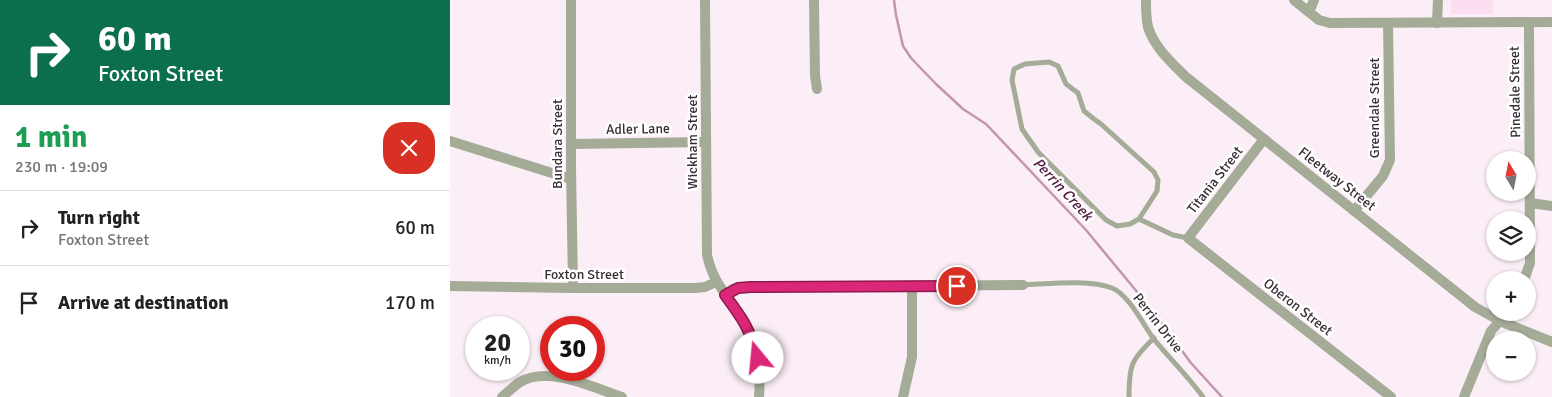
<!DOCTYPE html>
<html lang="en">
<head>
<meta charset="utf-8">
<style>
  body { margin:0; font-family:Signika,sans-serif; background:#f2f2f2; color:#222; height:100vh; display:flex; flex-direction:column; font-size:19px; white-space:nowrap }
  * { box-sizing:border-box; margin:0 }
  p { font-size:16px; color:#767676 }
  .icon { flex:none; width:28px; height:28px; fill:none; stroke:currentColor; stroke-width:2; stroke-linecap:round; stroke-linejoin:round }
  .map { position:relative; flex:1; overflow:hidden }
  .side { display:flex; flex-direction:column; background:#fff; width:450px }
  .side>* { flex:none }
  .guide { background:#0b6e4f; color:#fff; overflow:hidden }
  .needle { width:32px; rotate:350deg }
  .tools { position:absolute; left:1036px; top:151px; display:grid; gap:10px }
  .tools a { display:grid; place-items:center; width:50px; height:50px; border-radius:50%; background:#fff; box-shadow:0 1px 4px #0004; font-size:25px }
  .speed { position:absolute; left:15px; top:316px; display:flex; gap:10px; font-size:25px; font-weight:700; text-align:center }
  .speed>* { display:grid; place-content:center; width:65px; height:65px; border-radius:50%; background:#fff; box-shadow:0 1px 4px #0004; line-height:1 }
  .speed small { font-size:12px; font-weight:400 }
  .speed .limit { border:8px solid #d22; background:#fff; color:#111 }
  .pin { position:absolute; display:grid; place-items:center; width:42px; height:42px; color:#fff; margin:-21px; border:2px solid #fff; border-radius:50%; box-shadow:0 1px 5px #0007 }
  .me { position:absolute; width:55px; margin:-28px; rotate:343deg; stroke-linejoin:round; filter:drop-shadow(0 0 4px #0008) }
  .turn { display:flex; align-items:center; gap:18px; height:105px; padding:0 15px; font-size:22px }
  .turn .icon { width:65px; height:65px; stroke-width:2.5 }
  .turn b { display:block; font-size:35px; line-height:42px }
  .round { display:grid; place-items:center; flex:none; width:52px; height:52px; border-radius:20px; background:#f2f2f2 }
  .head { display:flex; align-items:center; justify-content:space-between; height:85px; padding:0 15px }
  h1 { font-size:30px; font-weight:700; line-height:38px; color:#1e9e55 }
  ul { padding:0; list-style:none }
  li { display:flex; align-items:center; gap:15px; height:75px; padding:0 15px; border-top:1px solid #e0e0e0 }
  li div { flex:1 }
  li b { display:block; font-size:19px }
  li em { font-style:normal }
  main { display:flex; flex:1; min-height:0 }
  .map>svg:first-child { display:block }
  .built { fill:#fddef0 }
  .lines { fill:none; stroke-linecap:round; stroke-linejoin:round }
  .stream { stroke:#c395b0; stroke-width:2.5 }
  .lane { stroke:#a4ab97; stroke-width:5 }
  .street { stroke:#a4ab97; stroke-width:10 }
  .route-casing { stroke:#8e194d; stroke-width:12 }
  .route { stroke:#db2777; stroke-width:9 }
  .labels { text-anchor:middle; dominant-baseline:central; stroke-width:5; stroke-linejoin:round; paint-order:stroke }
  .street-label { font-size:14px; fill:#392d34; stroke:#fff }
  .water-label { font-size:15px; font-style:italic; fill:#4d153b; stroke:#fff }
</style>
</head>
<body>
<main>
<section class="side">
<div class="guide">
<div class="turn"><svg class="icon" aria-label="right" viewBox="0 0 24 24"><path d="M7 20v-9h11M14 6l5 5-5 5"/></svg><div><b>60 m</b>Foxton Street</div></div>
</div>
<div class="head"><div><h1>1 min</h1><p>230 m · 19:09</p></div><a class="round" style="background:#d93025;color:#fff"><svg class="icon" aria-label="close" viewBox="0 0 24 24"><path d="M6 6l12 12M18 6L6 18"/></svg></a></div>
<ul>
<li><svg class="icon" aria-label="right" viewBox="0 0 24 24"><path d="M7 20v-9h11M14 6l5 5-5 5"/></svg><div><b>Turn right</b><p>Foxton Street</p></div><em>60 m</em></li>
<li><svg class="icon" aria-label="arrive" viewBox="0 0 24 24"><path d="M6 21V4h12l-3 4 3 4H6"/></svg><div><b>Arrive at destination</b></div><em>170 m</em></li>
</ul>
</section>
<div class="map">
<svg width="1102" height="397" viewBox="0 0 1102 397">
  <rect width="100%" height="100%" fill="#fbeef6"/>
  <rect class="built" x="1001" y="0" width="42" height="14"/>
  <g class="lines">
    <path class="stream" d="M444,0L446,15L453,46L461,58L486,84L513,109L536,124L636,230L702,310L741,363L772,397"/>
    <g class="lane">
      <path d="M599,62L608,66L616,84L628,93L634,111L644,119L651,124L704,172L708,180L707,191L689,219L680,224L667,226L656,220L588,152L572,129L562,80L564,69L575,64Z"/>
      <path d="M689,219L723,235L738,238"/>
      <path d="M573,285C599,284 638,279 662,288C678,294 693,324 703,338C719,358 738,376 753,397"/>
      <path d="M679,397C679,365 681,360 704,338"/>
    </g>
    <g class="street">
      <path d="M121,0V167L123,288"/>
      <path d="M255,0L257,255C264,287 280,296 295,322C308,345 311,371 309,397"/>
      <path d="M364,0L365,76L367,89"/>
      <path d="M696,0C696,9 696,19 698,27C704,47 722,63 736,77L1025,307L1050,321L1102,342"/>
      <path d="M844,0L869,20L880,23L1102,22"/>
      <path d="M859,12L864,0"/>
      <path d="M987,23L988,0"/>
      <path d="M814,139L738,238L941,397"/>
      <path d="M0,141L121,179"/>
      <path d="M121,144L256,142"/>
      <path d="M1080,203L1102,206"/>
      <path d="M904,211L933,176L940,160L938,23"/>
      <path d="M1074,280L1080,263V253L1079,22"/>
      <path d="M0,286L123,288H245L255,287L266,282"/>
      <path d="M275,295L283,289L295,287L573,285"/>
      <path d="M1057,324L1061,312"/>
      <path d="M52,397C58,392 64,386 70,382C99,365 144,388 172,397"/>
      <path d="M453,397L462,357V286"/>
      <path d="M1014,397L1041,331L1050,321"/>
    </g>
  </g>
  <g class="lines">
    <defs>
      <path id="route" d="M308,358C300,329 292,318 275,295L288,288L301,287L507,286"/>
    </defs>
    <use href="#route" class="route-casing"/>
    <use href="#route" class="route"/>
  </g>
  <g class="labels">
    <g class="street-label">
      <text transform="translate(1065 92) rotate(-91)">Pinedale Street</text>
      <text transform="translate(924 108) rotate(-90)">Greendale Street</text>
      <text transform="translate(188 129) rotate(-1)">Adler Lane</text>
      <text transform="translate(242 142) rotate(-90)">Wickham Street</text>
      <text transform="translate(107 144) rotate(-90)">Bundara Street</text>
      <text transform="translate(887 179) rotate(38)">Fleetway Street</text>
      <text transform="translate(765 180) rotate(-52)">Titania Street</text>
      <text x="134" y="274">Foxton Street</text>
      <text transform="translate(848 307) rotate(38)">Oberon Street</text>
      <text transform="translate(708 323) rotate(52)">Perrin Drive</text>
    </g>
    <g class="water-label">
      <text transform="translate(613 189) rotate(47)">Perrin Creek</text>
    </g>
  </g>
</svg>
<div class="tools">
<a><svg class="needle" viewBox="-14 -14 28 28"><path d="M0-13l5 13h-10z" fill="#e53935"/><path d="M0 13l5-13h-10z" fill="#767676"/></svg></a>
<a><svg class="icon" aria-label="layers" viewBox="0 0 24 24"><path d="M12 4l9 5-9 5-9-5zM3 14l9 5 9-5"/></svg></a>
<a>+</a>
<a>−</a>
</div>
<div class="speed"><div>20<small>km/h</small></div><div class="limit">30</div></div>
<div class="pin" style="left:507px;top:286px;background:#d93025"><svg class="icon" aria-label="arrive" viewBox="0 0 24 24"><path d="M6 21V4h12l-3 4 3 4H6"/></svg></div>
<svg class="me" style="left:308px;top:358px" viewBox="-20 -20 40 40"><circle r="19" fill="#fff"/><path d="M0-13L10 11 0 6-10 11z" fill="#db2777"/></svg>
</div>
</main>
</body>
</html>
